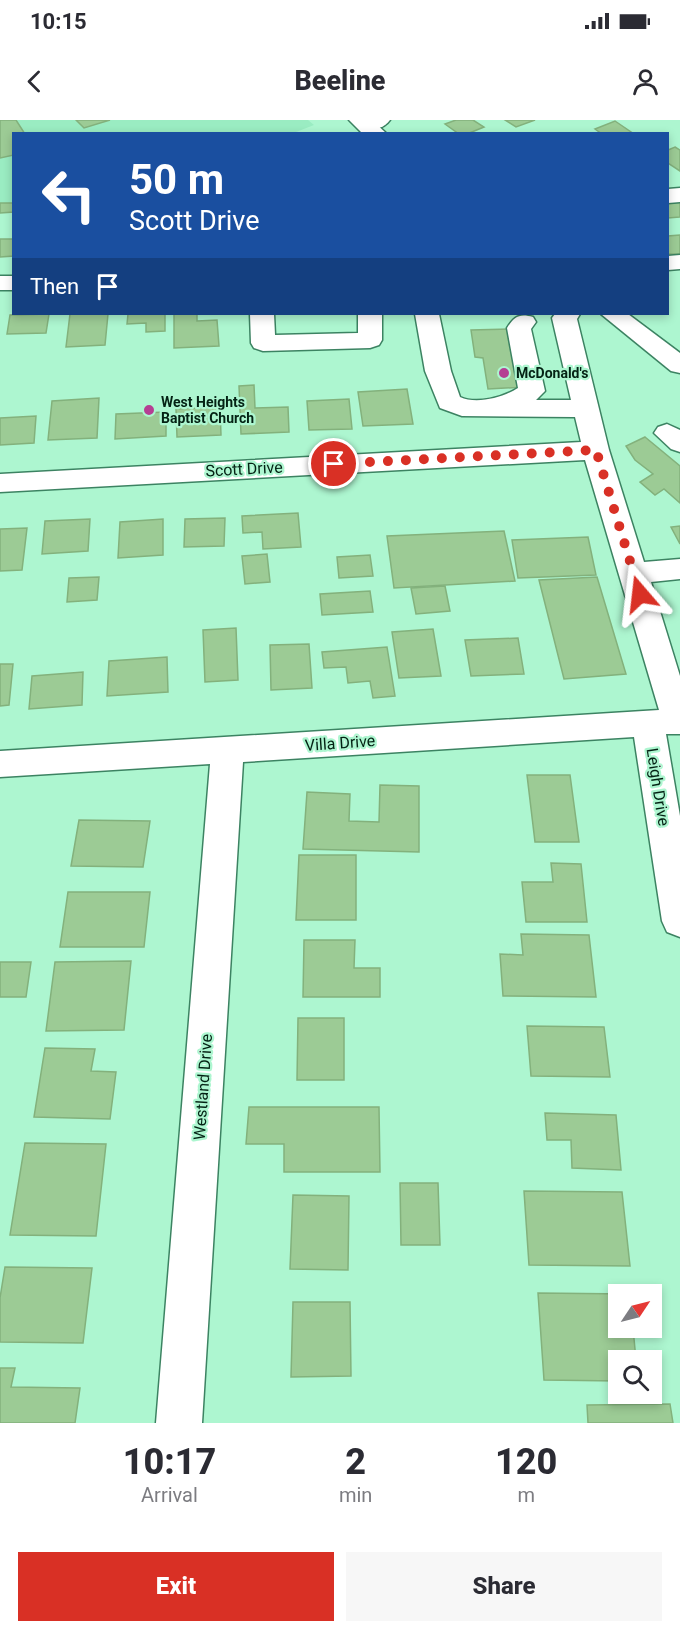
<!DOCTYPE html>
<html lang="en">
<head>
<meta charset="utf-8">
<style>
  body { margin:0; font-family:Roboto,sans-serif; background:#f7f7f7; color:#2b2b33; height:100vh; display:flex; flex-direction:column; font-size:22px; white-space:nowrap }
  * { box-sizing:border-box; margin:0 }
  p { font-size:20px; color:#7c7c81 }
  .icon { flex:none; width:33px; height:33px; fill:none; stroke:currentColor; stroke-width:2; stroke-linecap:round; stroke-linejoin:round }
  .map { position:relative; height:1303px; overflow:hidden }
  .drawer { display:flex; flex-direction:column; background:#fff; flex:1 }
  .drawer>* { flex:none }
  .banner { position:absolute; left:12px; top:12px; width:657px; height:183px; border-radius:0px; box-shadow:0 3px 9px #0003; background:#1a4fa0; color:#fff; overflow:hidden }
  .needle { width:39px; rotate:55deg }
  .fabs { position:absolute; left:608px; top:1164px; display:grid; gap:12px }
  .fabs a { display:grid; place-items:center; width:54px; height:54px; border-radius:0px; background:#fff; box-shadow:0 3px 9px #0003; font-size:30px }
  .pin { position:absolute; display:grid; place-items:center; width:51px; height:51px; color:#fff; margin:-26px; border:3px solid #fff; border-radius:50%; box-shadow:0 2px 6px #0007 }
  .me { position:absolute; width:66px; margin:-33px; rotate:343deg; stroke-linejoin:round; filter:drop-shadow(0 0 4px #0008) }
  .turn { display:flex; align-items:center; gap:21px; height:126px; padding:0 18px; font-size:27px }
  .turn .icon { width:78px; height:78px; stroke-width:2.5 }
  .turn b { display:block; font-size:42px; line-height:51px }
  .then { display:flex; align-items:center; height:57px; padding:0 18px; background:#0003; gap:12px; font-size:22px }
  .eta { display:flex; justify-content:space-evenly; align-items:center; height:102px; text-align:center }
  .eta b { font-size:36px; font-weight:800; line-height:42px }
  .primary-button { display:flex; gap:12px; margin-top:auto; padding:12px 18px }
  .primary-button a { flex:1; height:69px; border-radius:0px; background:#d93025; color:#fff; font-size:24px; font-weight:800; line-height:69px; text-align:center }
  .primary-button a+a { background:#f7f7f7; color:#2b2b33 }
  .status { display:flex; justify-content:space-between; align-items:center; height:42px; padding:0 30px; background:#fff; direction:ltr }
  .status svg { height:16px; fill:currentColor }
  header { display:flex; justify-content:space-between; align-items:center; height:78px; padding:0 18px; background:#fff; font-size:27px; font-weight:800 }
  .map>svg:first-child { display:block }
  .built { fill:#9aecc2 }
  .building { fill:#9ccb95; stroke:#83b17c; stroke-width:1.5 }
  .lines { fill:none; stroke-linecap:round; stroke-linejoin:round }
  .minor-casing { stroke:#3c8362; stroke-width:3 }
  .major-casing { stroke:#3c8362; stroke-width:3 }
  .minor { fill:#fff; fill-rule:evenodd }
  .major { fill:#fff; fill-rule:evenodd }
  .route { stroke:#d93025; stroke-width:10; stroke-dasharray:0 18 }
  .poi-dot { fill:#b53e93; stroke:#adf6d0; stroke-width:2 }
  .labels { text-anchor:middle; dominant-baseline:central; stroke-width:4.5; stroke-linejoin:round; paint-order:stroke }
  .far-poi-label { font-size:14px; font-weight:bold; fill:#042214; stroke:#adf6d0; text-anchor:start }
  .street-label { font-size:16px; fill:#042214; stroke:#adf6d0 }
</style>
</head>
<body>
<div class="status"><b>10:15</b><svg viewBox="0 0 49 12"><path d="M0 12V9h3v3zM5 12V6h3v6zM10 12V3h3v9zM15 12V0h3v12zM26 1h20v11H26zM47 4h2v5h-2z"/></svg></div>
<header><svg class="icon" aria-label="back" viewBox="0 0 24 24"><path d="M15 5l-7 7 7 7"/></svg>Beeline<svg class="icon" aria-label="person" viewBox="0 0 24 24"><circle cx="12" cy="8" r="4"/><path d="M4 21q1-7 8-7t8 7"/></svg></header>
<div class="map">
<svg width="680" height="1303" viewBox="0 0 680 1303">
  <rect width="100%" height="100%" fill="#adf6d0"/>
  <path class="built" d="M0,0H308L314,5L291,14H14L13,92L0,93Z"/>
  <g class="building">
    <path d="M0,0H16L25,14H14V35L0,38Z"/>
    <path d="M76,0H110L84,8Z"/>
    <path d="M456,0H473L484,7L467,14H459L445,4Z"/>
    <path d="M505,0H535L516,7Z"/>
    <path d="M615,1L634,14H602L595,9Z"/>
    <path d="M675,27L680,30V51L668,43V30Z"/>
    <path d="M680,81V97L668,98V82Z"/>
    <path d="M0,83H14V92L0,93Z"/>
    <path d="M680,115V134H668V116Z"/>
    <path d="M0,119H14V136L0,137Z"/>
    <path d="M49,194L46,213L7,214L10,195Z"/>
    <path d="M70,194H108L105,225L66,227Z"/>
    <path d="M128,194H165V211L146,212V203L127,204Z"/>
    <path d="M174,194H197V201L217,200L219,226L174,228Z"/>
    <path d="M515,209L526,267L488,269L483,238L475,237L471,210Z"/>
    <path d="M254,265L255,288L288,287L289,312L241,314L239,266Z"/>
    <path d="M407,269L413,304L363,306L358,272Z"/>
    <path d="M99,278L97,318L48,320L52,281Z"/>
    <path d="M349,279L352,309L309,310L307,281Z"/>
    <path d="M220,287L221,315L177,317L176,289Z"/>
    <path d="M166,292V316L115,319L116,294Z"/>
    <path d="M36,296L34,323L0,325V298Z"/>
    <path d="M645,317L680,346V383L664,369L655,375L640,362L653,354L635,340L626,326Z"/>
    <path d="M298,393L301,427L263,429L262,412L243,413L242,396Z"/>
    <path d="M225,398L224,426L184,427L185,399Z"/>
    <path d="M90,399L88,431L42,434L45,401Z"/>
    <path d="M163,399V435L118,438L120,402Z"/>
    <path d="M680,406V424L671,407Z"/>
    <path d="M27,408L22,450L0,451V409Z"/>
    <path d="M504,411L515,461L394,468L387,416Z"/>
    <path d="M588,417L596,455L518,458L512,420Z"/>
    <path d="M267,434L270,462L245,464L242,436Z"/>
    <path d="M370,435L373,456L339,458L337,437Z"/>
    <path d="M99,457L97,480L67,482L69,458Z"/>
    <path d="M597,457L626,554L564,559L539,460Z"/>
    <path d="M445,466L450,491L416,494L411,468Z"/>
    <path d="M370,471L373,492L322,495L320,474Z"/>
    <path d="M236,508L238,560L205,562L203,510Z"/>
    <path d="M433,509L441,556L399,558L392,512Z"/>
    <path d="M518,518L524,554L471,556L465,520Z"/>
    <path d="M309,524L312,568L271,570L270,525Z"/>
    <path d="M387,527L395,576L373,578L370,561L348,563L346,547L324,548L322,532Z"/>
    <path d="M167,537L168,572L107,576L109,541Z"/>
    <path d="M0,544H13L9,585L0,586Z"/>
    <path d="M83,552L82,585L29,589L32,556Z"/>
    <path d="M527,655H570L579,722H535Z"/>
    <path d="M380,665L419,666V732L303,729L307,672L350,674L349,701L379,702Z"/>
    <path d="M79,700L150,701L143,747L71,746Z"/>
    <path d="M299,735H356V800H296Z"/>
    <path d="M551,743L581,744L587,802H526L522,762H553Z"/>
    <path d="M68,772H150L144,827H60Z"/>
    <path d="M521,814L589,815L596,877L503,876L500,834L523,835Z"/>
    <path d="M304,820H355L354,848H380V877H303Z"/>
    <path d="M131,841L124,910L46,911L55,842Z"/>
    <path d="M0,842H31L26,877H0Z"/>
    <path d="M298,898H344V960H297Z"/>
    <path d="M527,906L604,907L610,957L531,956Z"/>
    <path d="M45,928L95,929L91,951L116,952L110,999L34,997Z"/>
    <path d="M249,987H379L380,1052H284V1024H246Z"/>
    <path d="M545,993L616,995L621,1050L572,1048L571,1020H547Z"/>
    <path d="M25,1023L106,1024L96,1116L10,1115Z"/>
    <path d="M400,1063H438L440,1125H401Z"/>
    <path d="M524,1071L622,1072L630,1146L529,1145Z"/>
    <path d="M293,1075L349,1076L348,1150L290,1149Z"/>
    <path d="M5,1147L92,1148L83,1223L0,1222V1178Z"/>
    <path d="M538,1173L629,1174H618V1208H633L636,1240H618V1261L544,1260Z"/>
    <path d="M293,1182H350L351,1256L291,1257Z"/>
    <path d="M0,1248H15L11,1267L80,1268L75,1303H0Z"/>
    <path d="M670,1284L673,1303H588L587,1285Z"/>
  </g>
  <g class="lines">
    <defs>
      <g id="minor">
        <path d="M360,0H390C384,9 369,12 359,9L356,5Z"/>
        <path d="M680,68V82L668,83V69Z"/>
        <path d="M680,135V149L668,150V136Z"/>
        <rect x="0" y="156" width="14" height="14"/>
        <path d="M250,194H274L275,215L358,213V194H382V220L379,225L370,228L263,231L254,228L251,223Z"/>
        <path d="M415,194H439L451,251L460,277C477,285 504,277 518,268L507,208C514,197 519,193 533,197L536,202L531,209L545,271L536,280H571L552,198L555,194H580L577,199L609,330L644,442L680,439V459L651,462L680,556V614H666L680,696V817L667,812L662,801L634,617L243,642L202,1303H156L210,644L0,657V631L659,590L585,340L0,372V354L581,322L575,297L462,296L440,288L425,251Z"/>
        <path d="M667,304L680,310V332L671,329L654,313L658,307Z"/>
      </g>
      <g id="major">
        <path d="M349,0H372L387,14H363Z"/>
        <path d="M601,194H628L680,233V253L671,251Z"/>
      </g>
    </defs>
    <use href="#minor" class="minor-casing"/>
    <use href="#major" class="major-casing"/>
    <use href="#minor" class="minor"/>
    <use href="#major" class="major"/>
  </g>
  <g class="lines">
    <path class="route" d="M334,344L596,330L640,474"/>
  </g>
  <g class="poi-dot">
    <circle cx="504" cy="253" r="6"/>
    <circle cx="149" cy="290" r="6"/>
  </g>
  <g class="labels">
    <g class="far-poi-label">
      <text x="516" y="253">McDonald's</text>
      <text x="161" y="282">West Heights<tspan x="161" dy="16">Baptist Church</tspan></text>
    </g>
    <g class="street-label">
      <text transform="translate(244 349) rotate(-3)">Scott Drive</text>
      <text transform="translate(340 623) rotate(-4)">Villa Drive</text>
      <text transform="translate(658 667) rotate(81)">Leigh Drive</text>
      <text transform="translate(203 967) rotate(-86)">Westland Drive</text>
    </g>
  </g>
</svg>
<div class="fabs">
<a><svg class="needle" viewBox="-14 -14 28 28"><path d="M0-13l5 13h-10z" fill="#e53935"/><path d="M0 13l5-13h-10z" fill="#7c7c81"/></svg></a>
<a><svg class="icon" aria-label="search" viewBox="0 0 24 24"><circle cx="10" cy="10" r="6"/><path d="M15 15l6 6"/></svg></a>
</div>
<div class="pin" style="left:334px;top:344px;background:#d93025"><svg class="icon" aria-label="arrive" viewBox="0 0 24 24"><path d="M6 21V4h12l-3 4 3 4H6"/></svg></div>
<svg class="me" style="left:640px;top:474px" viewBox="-20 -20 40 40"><path d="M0-17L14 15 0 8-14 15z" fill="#d93025" stroke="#fff" stroke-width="4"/></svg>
<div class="banner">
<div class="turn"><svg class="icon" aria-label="left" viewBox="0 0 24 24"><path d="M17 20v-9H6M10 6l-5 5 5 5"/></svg><div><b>50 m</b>Scott Drive</div></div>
<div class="then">Then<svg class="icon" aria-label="arrive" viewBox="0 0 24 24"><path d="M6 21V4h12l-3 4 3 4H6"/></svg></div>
</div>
</div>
<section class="drawer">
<div class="eta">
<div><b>10:17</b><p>Arrival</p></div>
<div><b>2</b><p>min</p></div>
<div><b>120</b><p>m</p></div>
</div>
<div class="primary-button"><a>Exit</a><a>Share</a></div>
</section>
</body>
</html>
